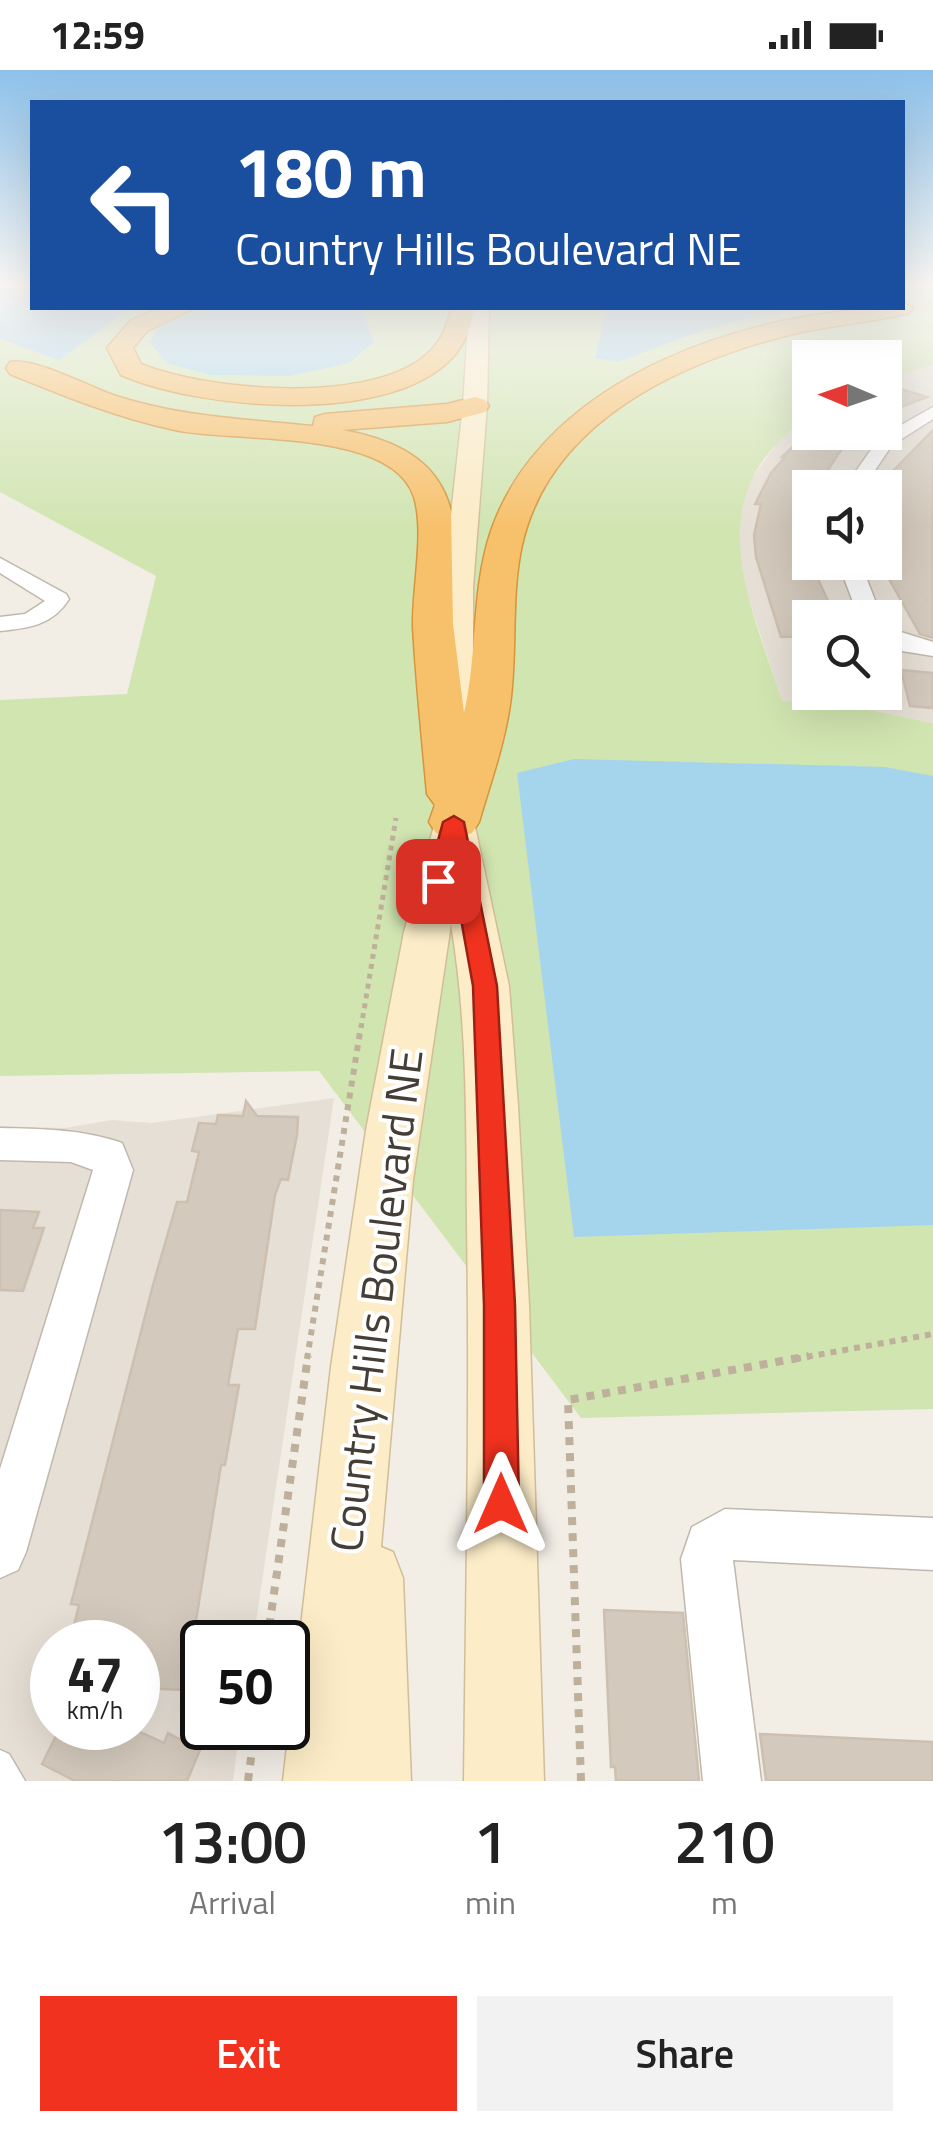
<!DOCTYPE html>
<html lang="en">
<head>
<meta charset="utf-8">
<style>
  body { margin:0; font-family:"Titillium Web",sans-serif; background:#f2f2f2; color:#222; height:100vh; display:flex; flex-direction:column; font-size:38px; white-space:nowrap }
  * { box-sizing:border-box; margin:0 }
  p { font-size:32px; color:#767676 }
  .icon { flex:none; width:55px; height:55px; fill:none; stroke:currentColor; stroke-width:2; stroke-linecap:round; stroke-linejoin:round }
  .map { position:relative; height:1711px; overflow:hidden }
  .side { display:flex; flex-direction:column; background:#fff; flex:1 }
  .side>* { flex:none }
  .guide { position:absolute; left:30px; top:30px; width:875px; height:210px; border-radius:0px; box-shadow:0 10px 40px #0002; background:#1a4fa0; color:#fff; overflow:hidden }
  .needle { width:65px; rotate:272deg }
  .fabs { position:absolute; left:792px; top:270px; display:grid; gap:20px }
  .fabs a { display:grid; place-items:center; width:110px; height:110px; border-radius:0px; background:#fff; box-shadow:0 10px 40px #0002; font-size:50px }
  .speed { position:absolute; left:30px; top:1550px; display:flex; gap:20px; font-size:50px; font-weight:700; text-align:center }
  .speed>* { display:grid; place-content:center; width:130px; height:130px; border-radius:50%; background:#fff; box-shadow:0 10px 40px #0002; line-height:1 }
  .speed small { font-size:25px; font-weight:400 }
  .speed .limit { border:5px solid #111; border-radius:15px; background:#fff; color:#111 }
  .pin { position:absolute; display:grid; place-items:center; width:85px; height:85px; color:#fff; margin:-42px; border-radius:20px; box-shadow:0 5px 15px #0006 }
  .me { position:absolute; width:110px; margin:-55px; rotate:0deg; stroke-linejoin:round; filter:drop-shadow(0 0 8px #0008) }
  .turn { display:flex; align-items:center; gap:35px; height:210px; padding:0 40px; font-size:45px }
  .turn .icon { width:130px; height:130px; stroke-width:2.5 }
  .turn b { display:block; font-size:70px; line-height:85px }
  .eta { display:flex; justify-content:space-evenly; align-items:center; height:170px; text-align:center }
  .eta b { font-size:60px; font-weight:600; line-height:70px }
  .button { display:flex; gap:20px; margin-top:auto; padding:20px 40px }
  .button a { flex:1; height:115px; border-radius:0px; background:#f0321f; color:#fff; font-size:40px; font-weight:600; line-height:115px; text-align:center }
  .button a+a { background:#f2f2f2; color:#222 }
  .status { display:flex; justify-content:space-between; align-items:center; height:70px; padding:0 50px; background:#fff; direction:ltr }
  .status svg { height:28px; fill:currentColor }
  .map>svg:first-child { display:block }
  .residential { fill:#e6dfd5; fill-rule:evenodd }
  .green { fill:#d1e5b1 }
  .water { fill:#a5d4ed }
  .building { fill:#d3c9bc; stroke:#cec0b0; stroke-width:2.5 }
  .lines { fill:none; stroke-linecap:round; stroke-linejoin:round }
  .lane-casing { stroke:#c0b8ac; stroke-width:3 }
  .street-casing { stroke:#c0b8ac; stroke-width:3 }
  .secondary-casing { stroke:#d0be98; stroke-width:3 }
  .highway-casing { stroke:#d6943c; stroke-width:3 }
  .path-far2 { stroke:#beb09b; stroke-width:5; stroke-dasharray:5 5; stroke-linecap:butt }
  .path-far1 { stroke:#beb09b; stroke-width:6; stroke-dasharray:6 6; stroke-linecap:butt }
  .path { stroke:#beb09b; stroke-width:8; stroke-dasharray:8 8; stroke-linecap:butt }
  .lane { fill:#fff; fill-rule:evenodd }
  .street { fill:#fff; fill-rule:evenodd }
  .secondary { fill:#fcecc7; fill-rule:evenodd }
  .highway { fill:#f7c16c; fill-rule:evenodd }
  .route { fill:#f0321f; stroke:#9c2014; stroke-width:2.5 }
  .labels { text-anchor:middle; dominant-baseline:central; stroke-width:8; stroke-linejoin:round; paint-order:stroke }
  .near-street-label { font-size:45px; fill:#453e36; stroke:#fff }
</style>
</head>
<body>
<div class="status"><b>12:59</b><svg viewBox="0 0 49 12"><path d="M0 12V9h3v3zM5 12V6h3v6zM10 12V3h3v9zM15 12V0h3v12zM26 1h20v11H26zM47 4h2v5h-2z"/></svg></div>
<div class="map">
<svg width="933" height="1711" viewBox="0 0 933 1711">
  <rect width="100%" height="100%" fill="#f2eee6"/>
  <g class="residential">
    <path d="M933,295V653L840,634L782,631L740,502L739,439L750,411L779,370L810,346V362H885V309ZM810,418H885V492H810ZM810,548H885V622H810Z"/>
    <path d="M334,1028L253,1572H202V1658H240L233,1711H0V1056L65,1058L112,1050L151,1053ZM52,1572H138V1658H52Z"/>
  </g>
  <path class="green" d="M0,217H32V238H902L903,217H933V295L885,309V288H810V346C695,424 748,525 782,631L840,634L933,653V1339L581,1348L319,1001L0,1006V630L127,624L156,506L0,422Z"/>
  <g class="water">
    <path d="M0,219H32V238H143L127,241L59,290L0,269Z"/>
    <path d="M205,238H361L374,272L349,293L290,306L211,305L166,293L150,272L159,257Z"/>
    <path d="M607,238H816L775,242L704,260L618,292L595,288Z"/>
    <path d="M574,689L885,697L933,706V1155L574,1167L517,703Z"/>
  </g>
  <g class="building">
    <path d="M885,314L927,327L885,343Z"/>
    <path d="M933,360V568L920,564L889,509H894L885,492V425L896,408L888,406Z"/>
    <path d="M809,361L859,362L838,384L817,418H810V492L836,548H810V566L781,567L756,487L754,465L761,434H755L771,403L785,387H782Z"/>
    <path d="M901,600L933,603V638L910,636Z"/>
    <path d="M246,1031L257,1046L298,1047L297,1065L288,1110L281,1109L275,1125L255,1259H238L228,1315H239L225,1395H221L195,1557H205L199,1588L191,1587L185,1620L138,1618V1572H70L79,1535L71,1534L153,1215L177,1132H187L199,1082L192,1081L199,1053L216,1054L218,1045L243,1046Z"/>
    <path d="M0,1140L39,1142L33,1158H44L23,1221L0,1220Z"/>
    <path d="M604,1540L683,1543L699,1711H616L615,1697H611Z"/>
    <path d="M60,1658H131L164,1673L168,1663L200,1680L187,1711H75L42,1694Z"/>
    <path d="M760,1664L933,1672V1711H766Z"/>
  </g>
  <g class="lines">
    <defs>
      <path id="lane" d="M0,1680L9,1684L25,1711H0Z"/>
      <g id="street">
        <path d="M933,337V349L892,375L863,418H844L880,367Z"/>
        <path d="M0,488L66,524L69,529C53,555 29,558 0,561V547L25,544L45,531L0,503Z"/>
        <path d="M838,492H860L882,548H859Z"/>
        <path d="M885,557L933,572V586L902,581L885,573Z"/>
        <path d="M0,1058C42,1059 82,1059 122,1073L133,1100L26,1482L18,1500L0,1508V1399L93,1100L71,1092L0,1090Z"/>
        <path d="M725,1439L933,1448V1500L733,1490L761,1711H703L681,1489L692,1457Z"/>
      </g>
      <path id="secondary" d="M469,238H489L487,336L473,517L474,752L509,916L518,1036L529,1235L544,1711H464C466,1526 470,1341 467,1157C466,1055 468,954 451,854L413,1110L381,1477L393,1482L403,1508L411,1711H283L331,1297L366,1060L404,862L434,756L443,517L463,336Z"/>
      <g id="highway">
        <path d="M902,231L913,238L909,243C870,253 829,255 789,265C678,293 550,352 522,475C511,525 517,576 511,627C506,670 491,711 479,752L472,763L454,768L436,763L429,752L435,735L427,724C422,668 416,612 413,557C412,518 425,463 414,427C392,358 235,373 175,360C118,348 64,326 10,304L6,298L10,292C33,287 88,316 113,325C179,347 244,349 313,356L315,347L325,344L447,334L475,327L485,330L489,336L485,342L447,352L342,360C392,369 438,388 451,441L453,554L464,643C478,583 471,520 491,461C544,306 753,238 902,238Z"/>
        <path d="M159,238H195L147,261L133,278L141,294C206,321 390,339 437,273C445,263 448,249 452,238H475C470,256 466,273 453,287C389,357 199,339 121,305L107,278L130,251Z"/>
      </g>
    </defs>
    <use href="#lane" class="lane-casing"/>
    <use href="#street" class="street-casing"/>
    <use href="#secondary" class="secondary-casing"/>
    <use href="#highway" class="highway-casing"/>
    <path class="path-far2" d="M361,958L396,748"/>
    <g class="path-far1">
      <path d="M307,1289L361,956"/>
      <path d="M795,1289L933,1264"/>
    </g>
    <g class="path">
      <path d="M267,1572L308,1286"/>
      <path d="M248,1711L255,1658"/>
      <path d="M581,1711L568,1330L809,1286"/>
    </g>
    <use href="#lane" class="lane"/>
    <use href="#street" class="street"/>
    <use href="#secondary" class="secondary"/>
    <use href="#highway" class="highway"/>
  </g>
  <linearGradient id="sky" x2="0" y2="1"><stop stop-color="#8dc1ea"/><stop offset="0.47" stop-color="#f9f7f4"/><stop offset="1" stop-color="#f9f7f4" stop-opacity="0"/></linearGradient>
  <rect width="933" height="457" fill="url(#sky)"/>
  <path class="route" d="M454,746L464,752L497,916L515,1235L519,1434L514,1446L501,1451L489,1446L484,1434V1235L473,916L452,799L445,816H430L427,811L443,752Z"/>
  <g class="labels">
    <g class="near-street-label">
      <text transform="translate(375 1230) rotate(-83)">Country Hills Boulevard NE</text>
    </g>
  </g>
</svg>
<div class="fabs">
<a><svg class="needle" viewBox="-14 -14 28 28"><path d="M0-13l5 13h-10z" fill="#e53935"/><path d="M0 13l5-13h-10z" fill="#767676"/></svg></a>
<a><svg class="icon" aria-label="sound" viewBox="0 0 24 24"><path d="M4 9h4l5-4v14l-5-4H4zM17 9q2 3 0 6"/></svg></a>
<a><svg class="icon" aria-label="search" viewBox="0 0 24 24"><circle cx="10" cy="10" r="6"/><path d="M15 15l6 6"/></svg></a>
</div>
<div class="speed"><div>47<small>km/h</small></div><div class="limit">50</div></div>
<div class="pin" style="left:438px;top:811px;background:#d93025"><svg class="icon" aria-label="arrive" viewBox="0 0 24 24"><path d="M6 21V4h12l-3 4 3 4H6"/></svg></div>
<svg class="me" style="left:501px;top:1434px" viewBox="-20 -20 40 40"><path d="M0-17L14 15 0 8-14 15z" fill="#f0321f" stroke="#fff" stroke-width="4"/></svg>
<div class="guide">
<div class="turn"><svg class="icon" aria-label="left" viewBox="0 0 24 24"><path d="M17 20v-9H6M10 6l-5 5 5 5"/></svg><div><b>180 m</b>Country Hills Boulevard NE</div></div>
</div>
</div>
<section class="side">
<div class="eta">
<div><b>13:00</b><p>Arrival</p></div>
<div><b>1</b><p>min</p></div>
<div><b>210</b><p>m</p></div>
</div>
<div class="button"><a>Exit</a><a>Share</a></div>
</section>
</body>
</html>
